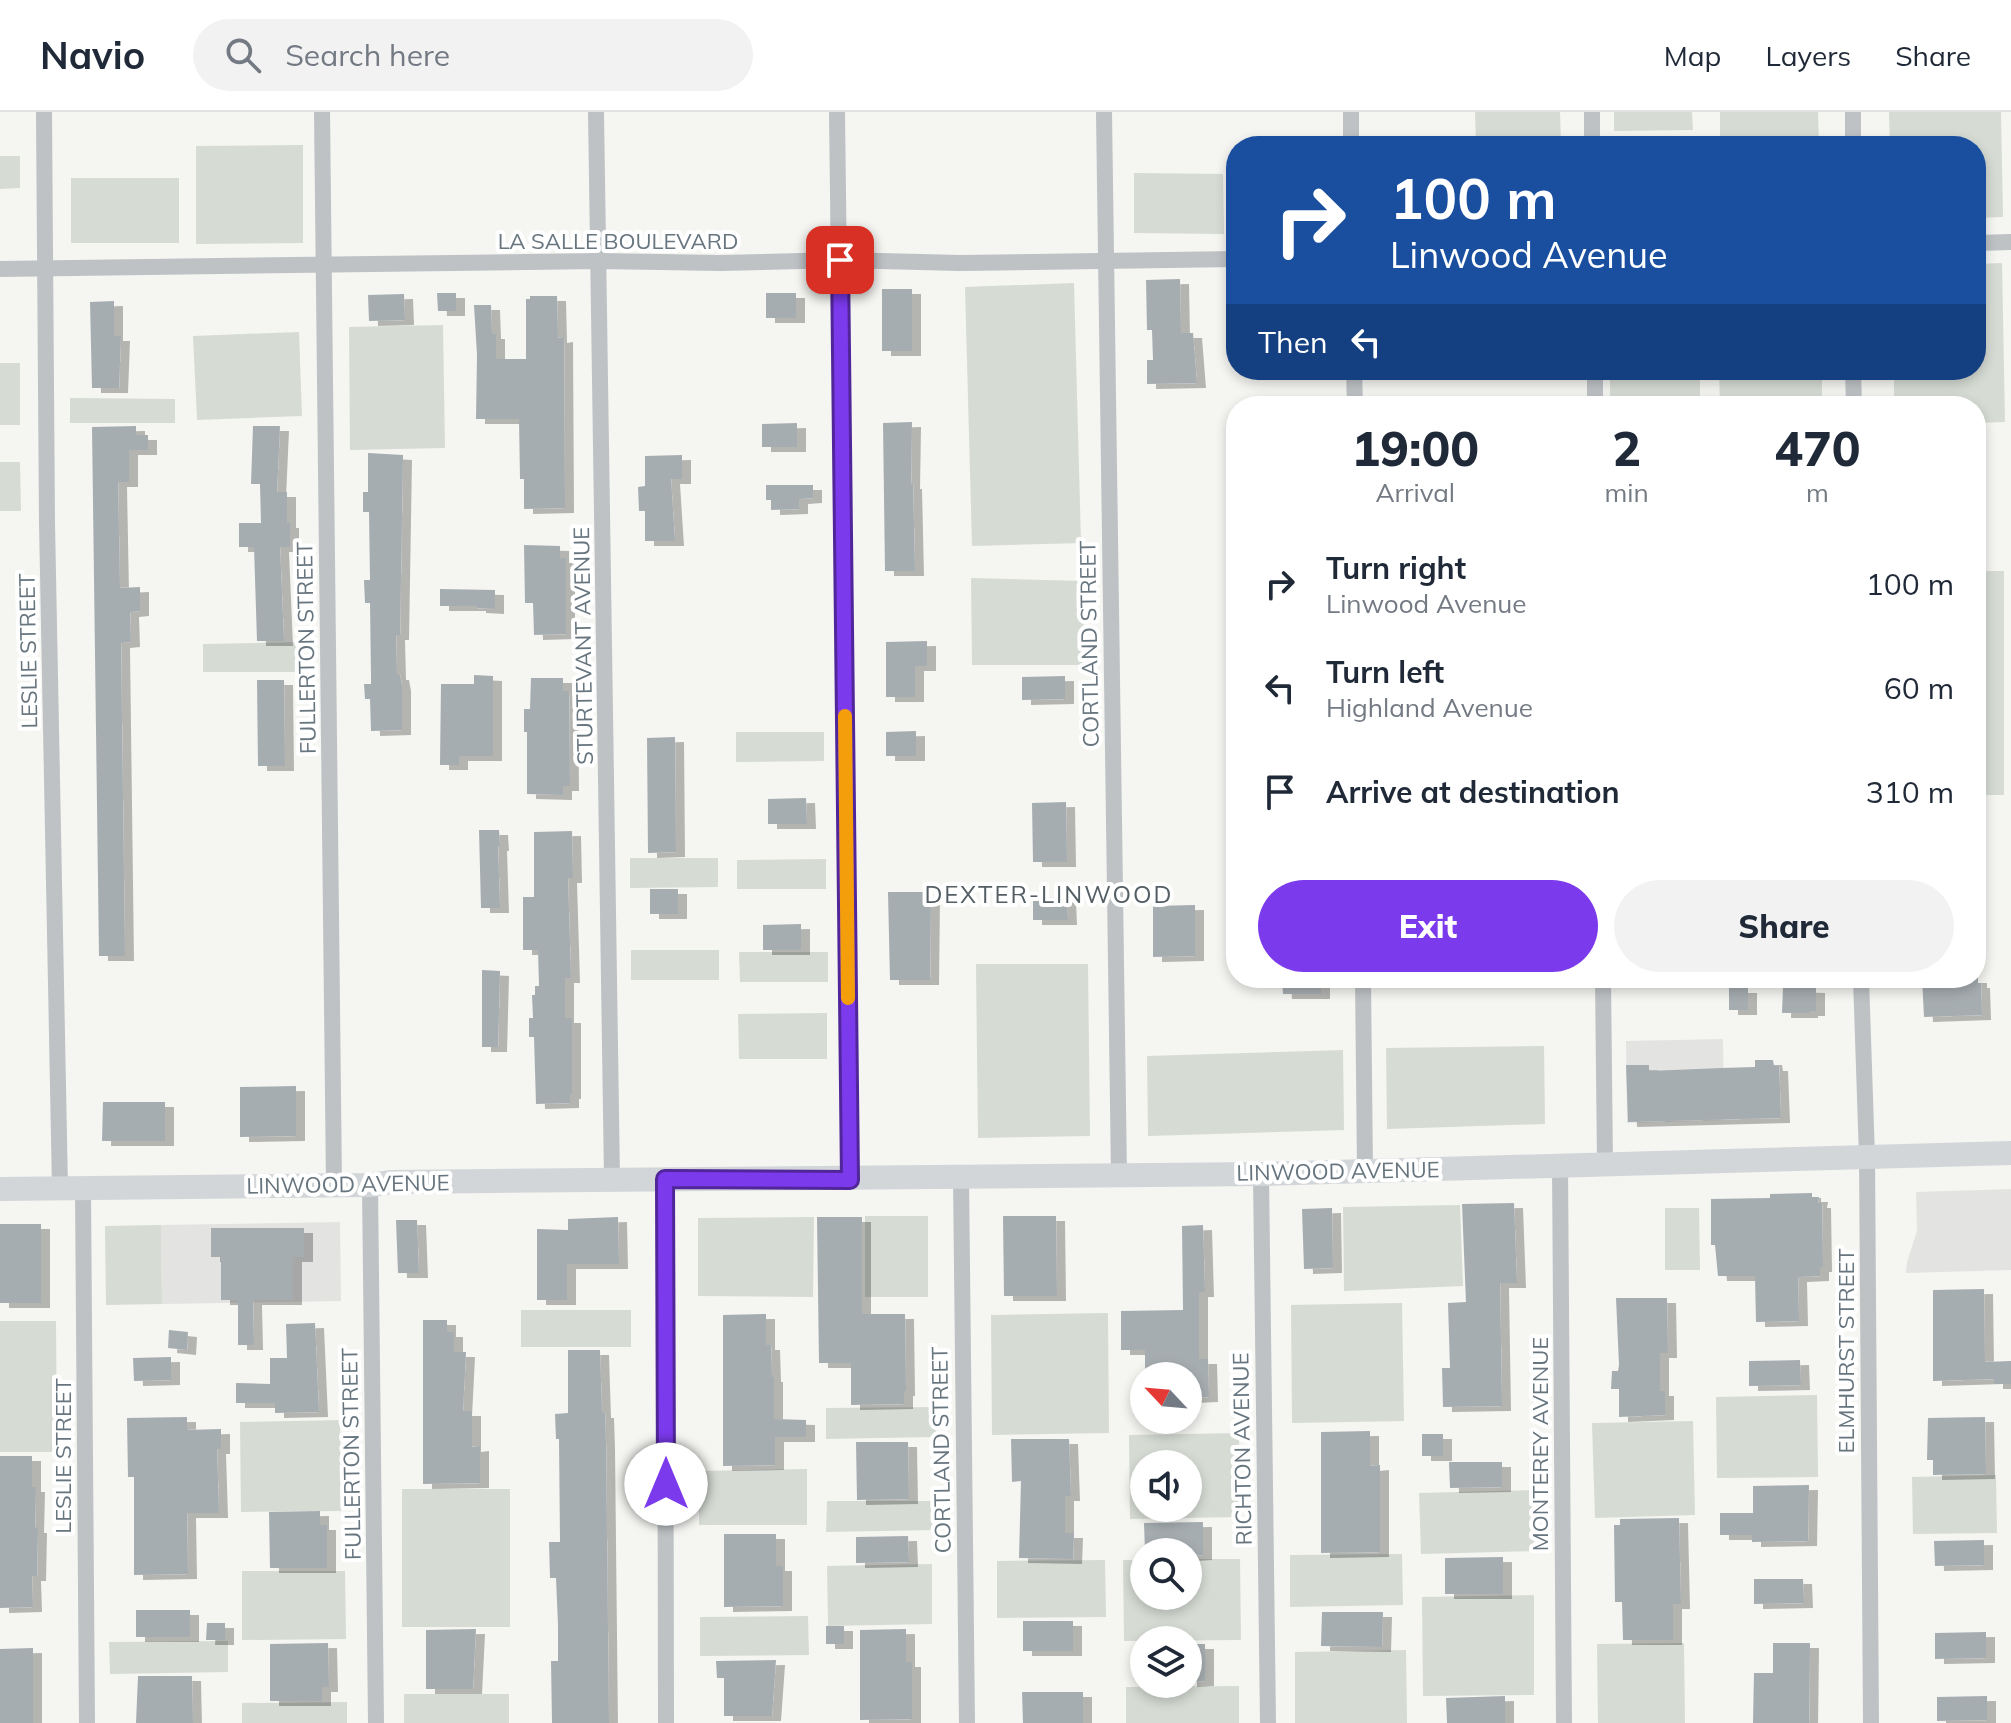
<!DOCTYPE html>
<html lang="en">
<head>
<meta charset="utf-8">
<style>
  body { margin:0; font-family:Mulish,sans-serif; background:#f2f2f3; color:#1f2937; height:100vh; display:flex; flex-direction:column; font-size:30px; white-space:nowrap }
  * { box-sizing:border-box; margin:0 }
  p { font-size:26px; color:#747a83 }
  .icon { flex:none; width:44px; height:44px; fill:none; stroke:currentColor; stroke-width:2; stroke-linecap:round; stroke-linejoin:round }
  .map { position:relative; flex:1; overflow:hidden }
  .drawer { position:absolute; left:1226px; top:284px; width:760px; height:592px; display:flex; flex-direction:column; background:#fff; border-radius:32px; box-shadow:0 4px 12px #0003 }
  .drawer>* { flex:none }
  .banner { position:absolute; left:1226px; top:24px; width:760px; height:244px; border-radius:32px; box-shadow:0 4px 12px #0003; background:#1a4fa0; color:#fff; overflow:hidden }
  .needle { width:52px; rotate:296deg }
  .controls { position:absolute; left:1130px; top:1250px; display:grid; gap:16px }
  .controls a { display:grid; place-items:center; width:72px; height:72px; border-radius:50%; background:#fff; box-shadow:0 4px 12px #0003; font-size:40px }
  .pin { position:absolute; display:grid; place-items:center; width:68px; height:68px; color:#fff; margin:-34px; border-radius:16px; box-shadow:0 4px 12px #0006 }
  .me { position:absolute; width:88px; margin:-44px; rotate:0deg; stroke-linejoin:round; filter:drop-shadow(0 0 6px #0008) }
  .turn { display:flex; align-items:center; gap:28px; height:168px; padding:0 32px; font-size:36px }
  .turn .icon { width:104px; height:104px; stroke-width:2.5 }
  .turn b { display:block; font-size:56px; line-height:68px }
  .then { display:flex; align-items:center; height:76px; padding:0 32px; background:#0003; gap:16px; font-size:30px }
  .eta { display:flex; justify-content:space-evenly; align-items:center; height:136px; text-align:center }
  .eta b { font-size:48px; font-weight:800; line-height:56px }
  .action { display:flex; gap:16px; margin-top:auto; padding:16px 32px }
  .action a { flex:1; height:92px; border-radius:48px; background:#7c3aed; color:#fff; font-size:32px; font-weight:800; line-height:92px; text-align:center }
  .action a+a { background:#f2f2f3; color:#1f2937 }
  ul { padding:0; list-style:none }
  li { display:flex; align-items:center; gap:24px; height:104px; padding:0 32px }
  li div { flex:1 }
  li b { display:block; font-size:30px }
  li em { font-style:normal }
  header { display:flex; align-items:center; gap:48px; box-sizing:border-box; height:112px; padding:0 40px; background:#fff; border-bottom:2px solid #e0e1e3 }
  header strong { font-size:38px }
  nav { display:flex; gap:44px; margin-inline-start:auto; font-size:28px }
  .search { width:560px; height:72px; background:#f2f2f3; display:flex; align-items:center; gap:20px; box-sizing:border-box; padding:0 28px; border-radius:44px; color:#747a83; font-size:30px }
  .map>svg:first-child { display:block }
  .built { fill:#e3e4e2 }
  .green { fill:#d6dbd4; fill-rule:evenodd }
  .building { fill:#a6adb1; filter:url(#shadow) }
  .lines { fill:none; stroke-linecap:round; stroke-linejoin:round }
  .street { stroke:#bec2c5; stroke-width:16 }
  .secondary { stroke:#d2d6d9; stroke-width:24 }
  .route-casing { stroke:#51269a; stroke-width:20 }
  .route { stroke:#7c3aed; stroke-width:14 }
  .slow { stroke:#f59e0b; stroke-width:14 }
  .labels { text-anchor:middle; dominant-baseline:central; stroke-width:8; stroke-linejoin:round; paint-order:stroke }
  .street-label { font-size:22px; fill:#67757f; stroke:#fff }
  .neighbourhood-label { font-size:24px; letter-spacing:2px; fill:#545e65; stroke:#fff }
</style>
</head>
<body>
<header>
<strong>Navio</strong>
<div class="search"><svg class="icon" aria-label="search" viewBox="0 0 24 24"><circle cx="10" cy="10" r="6"/><path d="M15 15l6 6"/></svg>Search here</div>
<nav><a>Map</a><a>Layers</a><a>Share</a></nav>
</header>
<div class="map">
<svg width="2011" height="1611" viewBox="0 0 2011 1611">
  <defs>
    <filter id="shadow"><feDropShadow dx="9" dy="5" stdDeviation="0" flood-color="#0004"/></filter>
  </defs>
  <rect width="100%" height="100%" fill="#f5f5f2"/>
  <g class="built">
    <path d="M1723,927L1724,1008L1627,1011L1626,929Z"/>
    <path d="M2011,1077V1158L1906,1161L1907,1150L1917,1119L1916,1080Z"/>
    <path d="M340,1110L341,1189L162,1192L161,1113Z"/>
  </g>
  <g class="green">
    <path d="M1475,0H1560L1561,31L1476,33Z"/>
    <path d="M1614,0H1692L1693,18L1614,19Z"/>
    <path d="M1720,0H1818L1819,34H1720Z"/>
    <path d="M1889,0H2001L2003,105L1976,106V34H1890Z"/>
    <path d="M303,33V131L196,132V34Z"/>
    <path d="M0,44H20V76L0,77Z"/>
    <path d="M1134,61L1223,62L1224,122L1134,121Z"/>
    <rect x="71" y="66" width="108" height="65"/>
    <path d="M2002,151L2005,310L1976,311V294H1894V258H1976V152Z"/>
    <path d="M1074,171L1081,431L972,434L965,175Z"/>
    <path d="M443,213L445,336L350,338L349,215Z"/>
    <path d="M299,220L302,304L197,308L193,224Z"/>
    <rect x="0" y="251" width="20" height="62"/>
    <rect x="1610" y="258" width="90" height="36"/>
    <path d="M1719,258H1822V294H1720Z"/>
    <path d="M70,286L175,287V311H70Z"/>
    <path d="M0,350H20L21,399H0Z"/>
    <rect x="1976" y="459" width="28" height="224"/>
    <path d="M971,466L1083,469L1084,553H972Z"/>
    <path d="M303,530V560H203V532Z"/>
    <path d="M736,620H824V649L736,650Z"/>
    <path d="M630,746H718V775L630,776Z"/>
    <path d="M826,747V777H737V748Z"/>
    <rect x="631" y="838" width="88" height="30"/>
    <path d="M739,840H828V870H740Z"/>
    <path d="M976,852H1088L1090,1024L978,1026Z"/>
    <path d="M1723,866H1826V871L1723,872Z"/>
    <path d="M827,901V947H739L738,902Z"/>
    <path d="M1544,934L1545,1012L1387,1017L1386,936Z"/>
    <path d="M1343,938L1344,1018L1148,1024L1147,944Z"/>
    <path d="M1460,1093L1463,1174L1344,1179L1343,1095Z"/>
    <path d="M1665,1096H1699L1700,1158H1665Z"/>
    <rect x="865" y="1104" width="63" height="81"/>
    <path d="M814,1105L813,1185L698,1184V1106Z"/>
    <path d="M161,1113L162,1192L106,1193L105,1114Z"/>
    <path d="M1402,1191L1404,1309L1292,1311L1291,1193Z"/>
    <rect x="521" y="1198" width="110" height="37"/>
    <path d="M1108,1201L1109,1321L992,1323L991,1203Z"/>
    <path d="M0,1209H56L57,1340H0Z"/>
    <path d="M1817,1283L1818,1365L1717,1366L1716,1285Z"/>
    <path d="M935,1295L936,1325L826,1327V1296Z"/>
    <path d="M340,1308L341,1399L241,1400L240,1310Z"/>
    <path d="M1693,1309L1695,1403L1595,1406L1592,1311Z"/>
    <path d="M1239,1321L1240,1405L1130,1407L1129,1323ZM1144,1352H1188V1396H1144Z"/>
    <path d="M807,1357V1413H699V1359Z"/>
    <path d="M1996,1363L1997,1421L1913,1422L1912,1365Z"/>
    <rect x="402" y="1377" width="108" height="138"/>
    <path d="M1532,1378L1534,1439L1421,1442L1419,1381Z"/>
    <path d="M827,1389H935L936,1418L826,1420Z"/>
    <path d="M1402,1442L1403,1493L1290,1495V1443Z"/>
    <path d="M1188,1447H1240L1241,1528L1124,1529L1123,1448H1144V1484H1188Z"/>
    <path d="M1105,1448L1106,1505L997,1506V1449Z"/>
    <path d="M932,1452V1512L828,1514L827,1454Z"/>
    <path d="M242,1459H345L346,1527L242,1528Z"/>
    <path d="M1534,1483V1583L1423,1584L1422,1485Z"/>
    <path d="M808,1504L809,1543L700,1544V1505Z"/>
    <path d="M228,1529V1560L110,1562L109,1530Z"/>
    <path d="M1684,1531L1685,1611H1598L1597,1532Z"/>
    <path d="M1406,1538L1407,1611H1295V1540Z"/>
    <path d="M1239,1574V1611H1126V1575Z"/>
    <rect x="404" y="1582" width="105" height="29"/>
    <path d="M347,1590V1611H242V1591Z"/>
  </g>
  <g class="building">
    <path d="M1180,167L1181,221H1193L1197,271L1147,272V248H1153L1152,218H1147L1146,168Z"/>
    <rect x="882" y="177" width="30" height="62"/>
    <path d="M437,181H456V199H438Z"/>
    <rect x="766" y="181" width="30" height="25"/>
    <path d="M404,182L405,208L369,209L368,183Z"/>
    <path d="M530,184H557L558,226L564,225L565,396L524,397V367H520L519,307H476L477,243L474,193H491L492,222H496V247H526V187H530Z"/>
    <path d="M114,189V224H121L119,276H92L90,190Z"/>
    <path d="M912,310L911,372H913L915,459H885L883,311Z"/>
    <path d="M797,311V335H762V312Z"/>
    <path d="M136,314V323H148V338H129V370H118L120,476L140,475V499L130,500L131,530L121,531L125,844H99L92,315Z"/>
    <path d="M253,314H280L277,380H287V411H290V435H280L284,529H257L254,435H239V411H261L260,372H251Z"/>
    <path d="M368,341L403,343L400,523H396L397,563H400L402,574V618L371,619L370,587H365L364,572H371V564L370,491H365L364,468H370L369,400H363V380H368Z"/>
    <path d="M682,343V367H671L675,429H645V399H639L638,375L645,374V344Z"/>
    <path d="M766,373H813V386L799,387V397L771,398V388H766Z"/>
    <path d="M524,433L560,434V446H566V522L534,523L533,491H525Z"/>
    <path d="M440,477L495,478V497L477,496V494H440Z"/>
    <path d="M927,529V554H915V585H886V530Z"/>
    <path d="M474,563L493,564V644H459V653H440L441,572H474Z"/>
    <path d="M1065,564V587L1022,588V565Z"/>
    <path d="M531,566H563V579H569L570,674H563V683L527,682V620H524V597H530Z"/>
    <path d="M257,568H284L285,654H258Z"/>
    <path d="M916,619V644H886V620Z"/>
    <path d="M675,625L676,740L648,741L647,626Z"/>
    <path d="M806,686L807,712H768V687Z"/>
    <path d="M1066,690L1067,750H1033L1032,691Z"/>
    <path d="M479,718H499L500,734H498L500,796H481Z"/>
    <path d="M572,719L573,766H568L571,866H565V906H572V982H570V991L536,992L534,925H529V906H533L532,883H535V874H539L538,838H523V785H534V720Z"/>
    <rect x="650" y="777" width="28" height="25"/>
    <path d="M888,780H931L930,868H890Z"/>
    <path d="M1033,785H1067L1068,808H1033Z"/>
    <path d="M1195,793V844L1153,845V794Z"/>
    <path d="M801,812V838H763V813Z"/>
    <path d="M482,858L500,859L498,935H482Z"/>
    <path d="M1282,866H1321V882H1283Z"/>
    <path d="M1922,866H1978V871H1981L1982,903L1924,905Z"/>
    <path d="M1783,875L1816,876V899H1809V901H1782Z"/>
    <rect x="1729" y="876" width="19" height="22"/>
    <path d="M1755,948H1773L1774,954H1779L1781,1006L1628,1010L1626,953H1649V959L1721,956L1755,955Z"/>
    <path d="M296,974V1024L240,1025V975Z"/>
    <path d="M103,990H165V1029H102Z"/>
    <path d="M1812,1081V1085H1819L1818,1091H1822L1823,1155H1820V1164L1798,1165L1799,1209L1756,1210L1755,1164H1718L1715,1133H1711V1087L1770,1086V1082Z"/>
    <path d="M1514,1091L1517,1171H1500L1502,1294L1443,1295L1442,1256H1450L1448,1191L1466,1190L1462,1092Z"/>
    <path d="M1332,1096L1333,1156L1304,1157L1302,1097Z"/>
    <path d="M1003,1104H1056L1057,1184H1004Z"/>
    <path d="M618,1105L619,1152H567V1188H537V1117L568,1118V1107Z"/>
    <path d="M817,1105H862V1202H905L906,1279H904V1292L851,1293V1251H819Z"/>
    <path d="M396,1108H417L419,1161H398Z"/>
    <rect x="0" y="1112" width="41" height="79"/>
    <path d="M1203,1113L1205,1180H1199V1247H1208L1209,1285L1188,1286V1264H1145V1238H1121V1199L1183,1198L1182,1114Z"/>
    <path d="M211,1116H304V1145H293V1188H253L254,1233H238V1188H221V1145H211Z"/>
    <path d="M1984,1177L1985,1250L2011,1249V1272H1994V1267L1933,1269V1178Z"/>
    <path d="M1616,1186H1667L1668,1241H1660V1279H1665V1303L1619,1305V1277H1611L1612,1259H1618L1619,1253Z"/>
    <path d="M766,1202V1233H771L772,1265H774V1307L806,1308V1325H775V1353L723,1354V1203Z"/>
    <path d="M423,1208H447V1220H454V1240H466L463,1299H472V1335L480,1334V1371L423,1372Z"/>
    <path d="M315,1211L319,1300L275,1301V1291H236V1271L270,1272V1246H287L286,1212Z"/>
    <path d="M169,1218L188,1220L187,1238L168,1236Z"/>
    <path d="M568,1238H600L602,1301H605L606,1332L609,1611H552L551,1549H558V1513L556,1466H550L549,1430H560L559,1327H556L555,1302L568,1301Z"/>
    <path d="M171,1245V1268L134,1269L133,1246Z"/>
    <path d="M1800,1248L1801,1273L1749,1274V1249Z"/>
    <path d="M187,1305V1318L221,1317V1337H217L219,1401H187L188,1462L134,1463V1365H128L127,1306Z"/>
    <path d="M1985,1305L1986,1362L1933,1363V1348H1927L1928,1306Z"/>
    <path d="M1370,1319V1354L1380,1353V1440L1321,1441V1320Z"/>
    <rect x="1422" y="1322" width="21" height="22"/>
    <path d="M1011,1327H1069L1071,1384H1065V1421H1074L1073,1447L1019,1446L1021,1369L1012,1370Z"/>
    <path d="M856,1330H908L909,1387L857,1388Z"/>
    <path d="M0,1344H32V1375H36L35,1416H38L37,1464H32L33,1495L0,1496Z"/>
    <path d="M1449,1350H1502V1375L1450,1376Z"/>
    <path d="M1809,1373L1808,1429L1752,1430V1423H1720V1401H1753V1374Z"/>
    <path d="M320,1399V1413H327V1456H270L269,1400Z"/>
    <path d="M1679,1406L1681,1492H1673V1528H1623L1622,1490H1615L1614,1413H1620V1407Z"/>
    <path d="M1203,1410V1443L1188,1444V1440H1145L1144,1411Z"/>
    <path d="M724,1422H776V1454H783V1494L724,1495Z"/>
    <path d="M908,1424L909,1450L856,1451V1425Z"/>
    <path d="M1984,1428V1453L1935,1454L1934,1429Z"/>
    <path d="M1503,1445V1482H1445V1446Z"/>
    <path d="M1754,1467H1803L1804,1491L1754,1492Z"/>
    <rect x="136" y="1498" width="54" height="27"/>
    <path d="M1322,1500H1383L1382,1535L1321,1534Z"/>
    <rect x="1023" y="1509" width="50" height="30"/>
    <path d="M207,1511H225V1528H206Z"/>
    <rect x="826" y="1514" width="18" height="18"/>
    <path d="M476,1517L473,1577H426V1518Z"/>
    <path d="M906,1517V1550H912V1607L860,1608V1518Z"/>
    <path d="M1986,1520V1546L1935,1547V1521Z"/>
    <path d="M328,1531L329,1575H322V1589H270V1532Z"/>
    <path d="M1773,1531H1810L1809,1611H1753L1754,1561H1773Z"/>
    <path d="M1188,1532H1205V1569L1188,1570Z"/>
    <path d="M33,1536V1611H0V1537Z"/>
    <path d="M776,1548L772,1604H724V1566H717L716,1549Z"/>
    <path d="M138,1564H192L193,1611H136Z"/>
    <path d="M1022,1580H1083V1611H1023Z"/>
    <path d="M1505,1584V1611H1447L1446,1586Z"/>
    <path d="M1987,1584V1608L1937,1609V1585Z"/>
  </g>
  <g class="lines">
    <g class="street">
      <path d="M44,0L47,411L60,1077"/>
      <path d="M322,0L334,1072"/>
      <path d="M596,0L612,1067"/>
      <path d="M837,0L850,1068"/>
      <path d="M1104,0L1119,1063"/>
      <path d="M1351,0V34"/>
      <path d="M1592,0V34"/>
      <path d="M1853,0V34"/>
      <path d="M1976,131L2011,130"/>
      <path d="M0,157L599,149L720,151L840,148L960,151L1236,147"/>
      <path d="M1354,258L1355,294"/>
      <path d="M1595,258V294"/>
      <path d="M1853,258L1854,294"/>
      <path d="M1363,866L1365,1059"/>
      <path d="M1603,866L1605,1052"/>
      <path d="M1861,866L1867,1045L1871,1611"/>
      <path d="M1560,1053L1564,1611"/>
      <path d="M1261,1062L1268,1611"/>
      <path d="M961,1064L967,1611"/>
      <path d="M665,1067L666,1611"/>
      <path d="M370,1073L376,1611"/>
      <path d="M83,1077L87,1611"/>
    </g>
    <path class="secondary" d="M0,1077L370,1073L392,1070L491,1069L1261,1062L2011,1041"/>
  </g>
  <g class="lines">
    <defs>
      <path id="route" d="M666,1372L665,1067L850,1068L840,148"/>
    </defs>
    <use href="#route" class="route-casing"/>
    <use href="#route" class="route"/>
    <path class="slow" d="M845,604L848,886"/>
  </g>
  <g class="labels">
    <g class="street-label">
      <text x="618" y="129">LA SALLE BOULEVARD</text>
      <text transform="translate(1089 532) rotate(-91)">CORTLAND STREET</text>
      <text transform="translate(583 534) rotate(-91)">STURTEVANT AVENUE</text>
      <text transform="translate(306 536) rotate(-91)">FULLERTON STREET</text>
      <text transform="translate(28 539) rotate(-91)">LESLIE STREET</text>
      <text transform="translate(1338 1059) rotate(-1)">LINWOOD AVENUE</text>
      <text transform="translate(348 1072) rotate(-1)">LINWOOD AVENUE</text>
      <text transform="translate(1846 1239) rotate(-90)">ELMHURST STREET</text>
      <text transform="translate(1540 1332) rotate(-90)">MONTEREY AVENUE</text>
      <text transform="translate(1242 1337) rotate(-91)">RICHTON AVENUE</text>
      <text transform="translate(941 1338) rotate(-91)">CORTLAND STREET</text>
      <text transform="translate(351 1342) rotate(-91)">FULLERTON STREET</text>
      <text transform="translate(63 1344) rotate(-90)">LESLIE STREET</text>
    </g>
    <g class="neighbourhood-label">
      <text x="1049" y="782">DEXTER-LINWOOD</text>
    </g>
  </g>
</svg>
<div class="controls">
<a><svg class="needle" viewBox="-14 -14 28 28"><path d="M0-13l5 13h-10z" fill="#e53935"/><path d="M0 13l5-13h-10z" fill="#747a83"/></svg></a>
<a><svg class="icon" aria-label="sound" viewBox="0 0 24 24"><path d="M4 9h4l5-4v14l-5-4H4zM17 9q2 3 0 6"/></svg></a>
<a><svg class="icon" aria-label="search" viewBox="0 0 24 24"><circle cx="10" cy="10" r="6"/><path d="M15 15l6 6"/></svg></a>
<a><svg class="icon" aria-label="layers" viewBox="0 0 24 24"><path d="M12 4l9 5-9 5-9-5zM3 14l9 5 9-5"/></svg></a>
</div>
<div class="pin" style="left:840px;top:148px;background:#d93025"><svg class="icon" aria-label="arrive" viewBox="0 0 24 24"><path d="M6 21V4h12l-3 4 3 4H6"/></svg></div>
<svg class="me" style="left:666px;top:1372px" viewBox="-20 -20 40 40"><circle r="19" fill="#fff"/><path d="M0-13L10 11 0 6-10 11z" fill="#7c3aed"/></svg>
<div class="banner">
<div class="turn"><svg class="icon" aria-label="right" viewBox="0 0 24 24"><path d="M7 20v-9h11M14 6l5 5-5 5"/></svg><div><b>100 m</b>Linwood Avenue</div></div>
<div class="then">Then<svg class="icon" aria-label="left" viewBox="0 0 24 24"><path d="M17 20v-9H6M10 6l-5 5 5 5"/></svg></div>
</div>
<section class="drawer">
<div class="eta">
<div><b>19:00</b><p>Arrival</p></div>
<div><b>2</b><p>min</p></div>
<div><b>470</b><p>m</p></div>
</div>
<ul>
<li><svg class="icon" aria-label="right" viewBox="0 0 24 24"><path d="M7 20v-9h11M14 6l5 5-5 5"/></svg><div><b>Turn right</b><p>Linwood Avenue</p></div><em>100 m</em></li>
<li><svg class="icon" aria-label="left" viewBox="0 0 24 24"><path d="M17 20v-9H6M10 6l-5 5 5 5"/></svg><div><b>Turn left</b><p>Highland Avenue</p></div><em>60 m</em></li>
<li><svg class="icon" aria-label="arrive" viewBox="0 0 24 24"><path d="M6 21V4h12l-3 4 3 4H6"/></svg><div><b>Arrive at destination</b></div><em>310 m</em></li>
</ul>
<div class="action"><a>Exit</a><a>Share</a></div>
</section>
</div>
</body>
</html>
